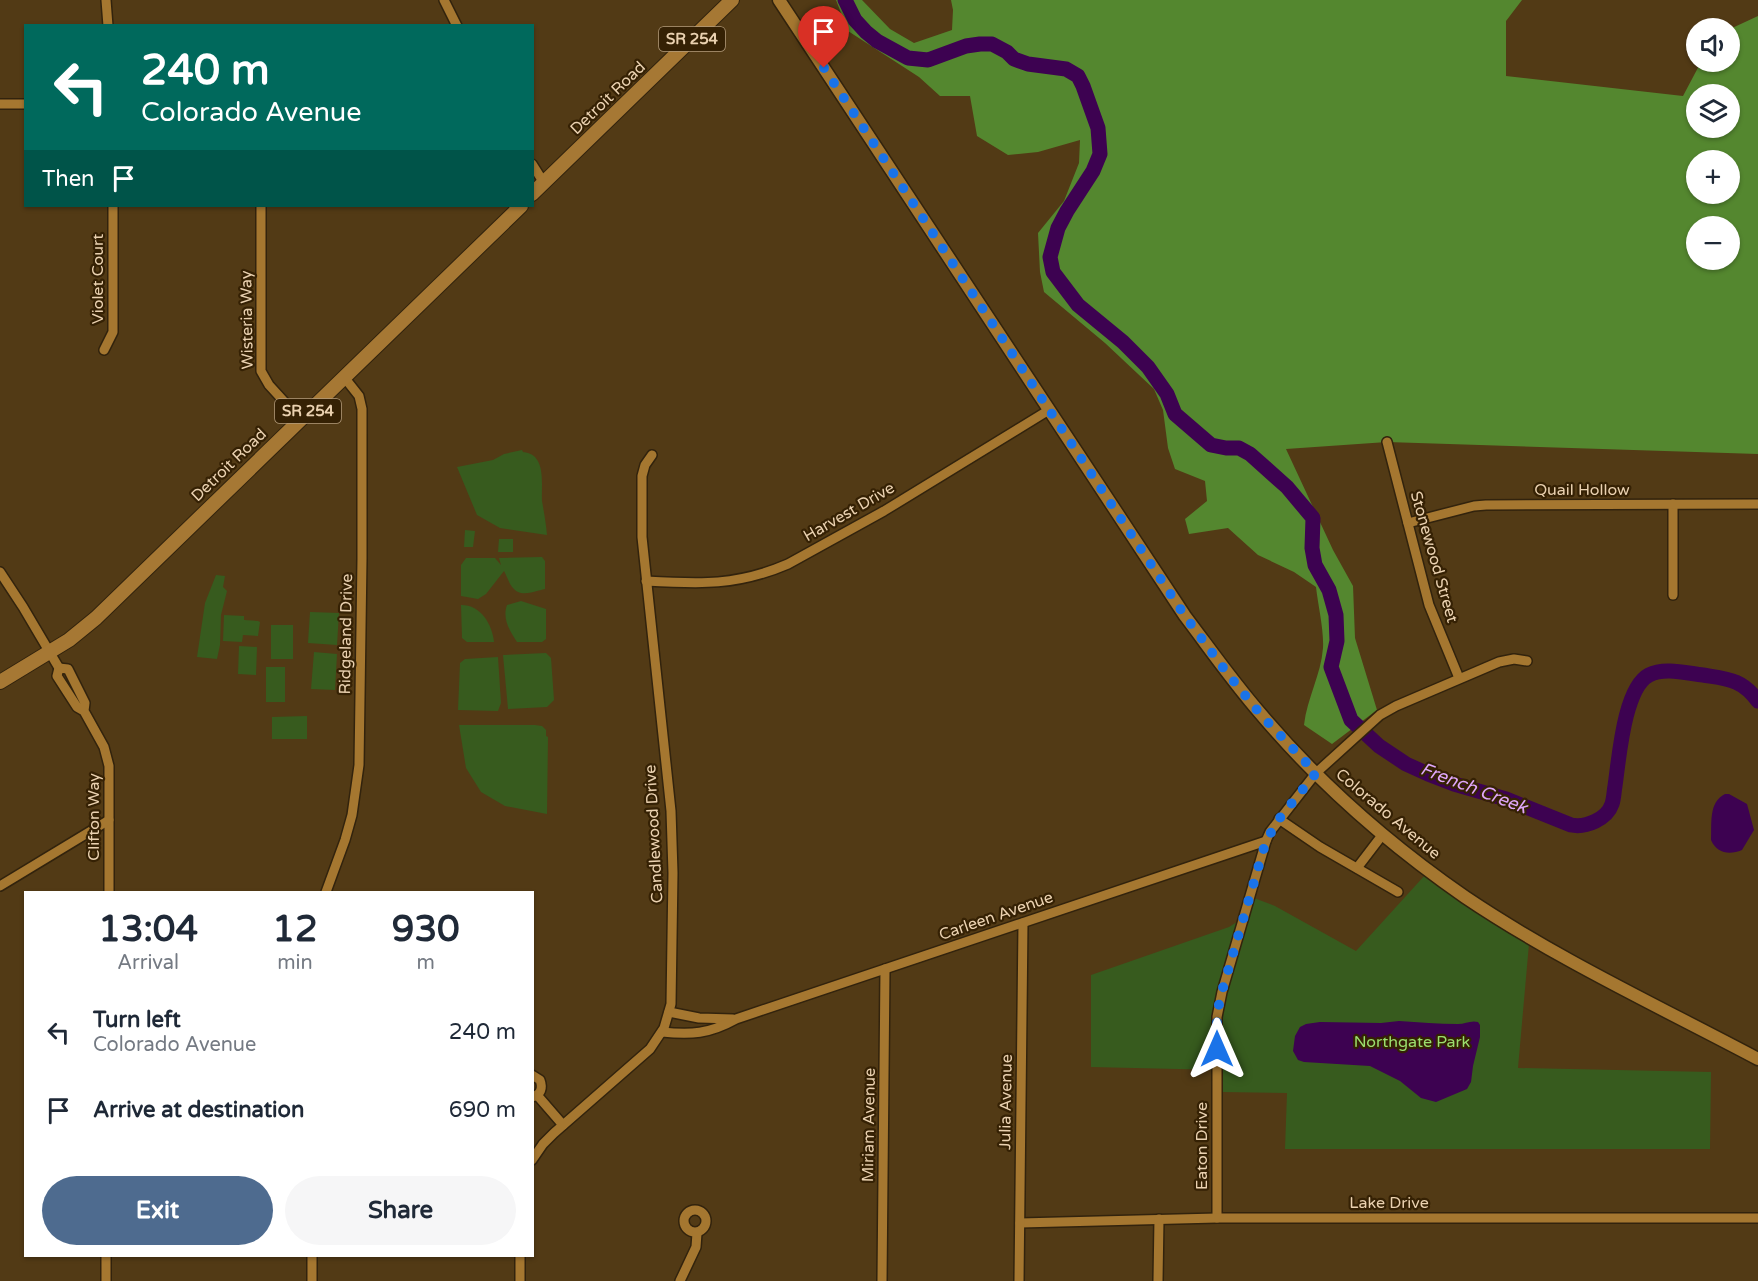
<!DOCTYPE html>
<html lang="en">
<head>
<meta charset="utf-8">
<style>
  body { margin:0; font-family:"Varela Round",sans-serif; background:#f6f6f7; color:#1f2937; height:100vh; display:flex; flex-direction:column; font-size:22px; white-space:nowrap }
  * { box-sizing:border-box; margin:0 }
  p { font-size:20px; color:#747a83 }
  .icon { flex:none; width:33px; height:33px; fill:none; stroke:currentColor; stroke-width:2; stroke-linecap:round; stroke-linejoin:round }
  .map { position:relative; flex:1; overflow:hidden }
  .sheet { position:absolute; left:24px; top:891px; width:510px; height:366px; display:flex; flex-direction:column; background:#fff; border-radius:0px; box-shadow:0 2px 4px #0004 }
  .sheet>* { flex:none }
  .banner { position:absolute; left:24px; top:24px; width:510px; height:183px; border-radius:0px; box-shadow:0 2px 4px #0004; background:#00695c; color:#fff; overflow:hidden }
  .tools { position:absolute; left:1686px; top:18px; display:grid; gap:12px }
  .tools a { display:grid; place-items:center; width:54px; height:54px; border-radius:50%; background:#fff; box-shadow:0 2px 4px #0004; font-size:30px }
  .pin { position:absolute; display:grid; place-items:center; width:51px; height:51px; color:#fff; margin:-62px -26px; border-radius:50% 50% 50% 0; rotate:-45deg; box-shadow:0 0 6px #0007 }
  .pin .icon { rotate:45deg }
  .me { position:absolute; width:66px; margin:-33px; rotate:0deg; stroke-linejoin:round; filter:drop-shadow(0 0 4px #0008) }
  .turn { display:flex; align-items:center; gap:21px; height:126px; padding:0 18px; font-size:27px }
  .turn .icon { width:78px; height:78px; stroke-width:2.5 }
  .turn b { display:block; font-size:42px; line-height:51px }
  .then { display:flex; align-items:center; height:57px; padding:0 18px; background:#0003; gap:12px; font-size:22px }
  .eta { display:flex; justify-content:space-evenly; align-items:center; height:102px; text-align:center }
  .eta b { font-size:36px; font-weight:800; line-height:42px }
  .button { display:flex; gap:12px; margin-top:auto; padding:12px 18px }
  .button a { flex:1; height:69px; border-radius:36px; background:#4e6b8f; color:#fff; font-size:24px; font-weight:800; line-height:69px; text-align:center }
  .button a+a { background:#f6f6f7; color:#1f2937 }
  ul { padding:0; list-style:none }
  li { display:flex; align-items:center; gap:18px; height:78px; padding:0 18px }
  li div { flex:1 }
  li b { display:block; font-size:22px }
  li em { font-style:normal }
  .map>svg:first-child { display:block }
  .green { fill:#375b1e }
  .forest { fill:#54872f; fill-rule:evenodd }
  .water { fill:#3d0251 }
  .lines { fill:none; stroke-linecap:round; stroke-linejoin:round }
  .river { stroke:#3d0251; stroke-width:15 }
  .street-casing { stroke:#32230d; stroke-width:12 }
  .secondary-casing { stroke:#32230d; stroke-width:15 }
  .primary-casing { stroke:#32230d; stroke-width:16 }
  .street { stroke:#a57730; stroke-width:9 }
  .secondary { stroke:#a57730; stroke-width:12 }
  .primary { stroke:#a67834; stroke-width:14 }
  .route { stroke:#1a73e8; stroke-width:10; stroke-dasharray:0 18 }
  .labels { text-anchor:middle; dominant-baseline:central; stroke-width:4.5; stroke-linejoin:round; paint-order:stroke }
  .shield { fill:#352104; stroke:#b49c7c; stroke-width:1.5 }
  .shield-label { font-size:15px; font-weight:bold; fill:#ead1b0 }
  .street-label { font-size:16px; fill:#ead1b0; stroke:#352104 }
  .park-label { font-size:16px; fill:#9bdf6e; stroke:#352104 }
  .water-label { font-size:18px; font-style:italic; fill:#e0a7fb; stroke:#352104 }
</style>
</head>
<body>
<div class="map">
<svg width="1758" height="1281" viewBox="0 0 1758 1281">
  <rect width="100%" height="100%" fill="#523a15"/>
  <g class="green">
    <path d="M522,450L523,452C547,454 541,484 542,501C544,512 546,524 547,535L500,528L477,515L457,467L493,460L504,454Z"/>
    <path d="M465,530L475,531L473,547H464Z"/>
    <path d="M499,539H513V552H498Z"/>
    <path d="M542,557L545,561V589C535,591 521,598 513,588C509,584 507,576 504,571L486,594L478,599L461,596V565L466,558H495L501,565L499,558Z"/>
    <path d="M216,575L225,576L223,587L227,591L221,615L220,645L217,659L197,657L205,603Z"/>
    <path d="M521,601L546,609V639L542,642H517C510,631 502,619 507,605Z"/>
    <path d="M461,605C481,605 492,624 494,642H467L462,638Z"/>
    <path d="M310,612L339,613L337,645L308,643Z"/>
    <path d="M224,615L244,616V620L258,621L260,622L258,636L243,635L242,642L223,641Z"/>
    <rect x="271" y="625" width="22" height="34"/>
    <path d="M239,646L257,647L256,675L238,674Z"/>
    <path d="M314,652L337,654L335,690L311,689Z"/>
    <path d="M546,653L551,658L554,700L547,707L508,709L503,655Z"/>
    <path d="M498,657L501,703L498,711L458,710L460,663L465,659Z"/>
    <rect x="266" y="667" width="19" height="35"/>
    <path d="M307,716V739H272V717Z"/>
    <path d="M459,725H535L542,726L546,730V736L548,737L547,814L505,806L481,792L466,768Z"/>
    <path d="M1426,874L1529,944L1518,1068L1711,1072L1710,1149H1285L1287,1093L1221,1092V1070L1091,1067V975L1229,927L1248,915L1254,898L1275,906L1356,951Z"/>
  </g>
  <path class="forest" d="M836,0H862L890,29L914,43L952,30L953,10L951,0H1522L1506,21V76L1683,96L1701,62H1730V29L1758,16V454L1387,442L1286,449L1333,550L1353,586L1355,638L1377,710L1332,744L1304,725C1307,698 1321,675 1323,648C1324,630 1318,605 1316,587L1294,572L1258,555L1228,528L1189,534L1185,519L1207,501L1205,481L1175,469L1168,448L1163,410L1154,389L1105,343L1044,292L1040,272L1038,233L1064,201L1079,163L1080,140L1038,152L1008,155L977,136L970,96H940L919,77L848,31ZM1696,94H1730V128H1696ZM1696,160H1730V194H1696ZM1696,226H1730V260H1696Z"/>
  <g class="water">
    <path d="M1725,794H1729L1747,804L1754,830L1742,850C1730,855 1717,854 1711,840C1712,825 1708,802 1725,794Z"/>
    <path d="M1399,1021C1419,1022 1438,1024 1458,1024C1465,1024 1471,1020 1478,1022L1480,1025V1037L1473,1066L1471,1082L1467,1089L1436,1102L1421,1098L1400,1081L1370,1066L1304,1062L1298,1060L1293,1051L1295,1036L1300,1027L1306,1024L1320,1022L1381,1023Z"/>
  </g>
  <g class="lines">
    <path class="river" d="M845,0L855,20L866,32L877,41L908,58L928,60L966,46L980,44H992L1007,52L1014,59L1028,64L1066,69L1078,76L1083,86L1098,128L1100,154L1093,171L1067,211L1058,228L1050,257L1053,272L1078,305L1123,342L1148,367L1167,394L1175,414L1211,445L1226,448H1239L1250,454L1287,487L1313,518L1312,548L1315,565L1329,590L1336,615L1337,641L1331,667L1351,720L1379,746L1406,764L1428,774L1454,784L1506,799L1571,825C1586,828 1607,819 1612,804C1614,798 1614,791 1615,786C1619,759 1624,688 1649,675C1664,667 1686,673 1703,675C1728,679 1742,679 1758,701"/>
    <defs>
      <g id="street">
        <path d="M106,0L108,26"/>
        <path d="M444,0L457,26"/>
        <path d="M0,104H26"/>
        <path d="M532,164L544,183"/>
        <path d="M261,206V371L269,385L300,419"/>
        <path d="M104,350L113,332V206"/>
        <path d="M1387,442L1429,605L1459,678"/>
        <path d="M1673,504V595"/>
        <path d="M1408,523L1474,506L1486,505L1758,504"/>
        <path d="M0,572L23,607L59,668"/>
        <path d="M646,581C700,584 737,586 788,564L884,511L1049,410"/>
        <path d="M84,711L77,707L57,676L59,668L68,669L85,703L84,711L104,747L109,766V892"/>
        <path d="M1279,819L1320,847L1398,892"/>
        <path d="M1357,868L1383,834"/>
        <path d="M0,886L109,820"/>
        <path d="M326,892L345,840L352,815L359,765L362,559V409L359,396L344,377"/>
        <path d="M669,1012L699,1018L733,1019"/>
        <path d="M662,1032C691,1035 709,1034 736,1019L1266,841"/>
        <path d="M532,1075L540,1080C543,1088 541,1095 532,1097"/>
        <path d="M537,1095L563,1125"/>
        <path d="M532,1160L543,1144L554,1133L650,1049L664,1028L671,1004L673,873L671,811L642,537V476L645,465L652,455"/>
        <circle cx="695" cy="1221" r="11"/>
        <path d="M1217,1218V1017L1222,992L1266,841L1270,832L1316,773L1380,715L1396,706L1499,662L1514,659L1527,661"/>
        <path d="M1020,1223L1217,1218H1758"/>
        <path d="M106,1281V1256"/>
        <path d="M312,1281V1256"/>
        <path d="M520,1281V1256"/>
        <path d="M680,1281L696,1247L697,1233"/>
        <path d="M882,1281L885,969"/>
        <path d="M1019,1281L1023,923"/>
        <path d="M1158,1281L1159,1219"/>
      </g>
      <path id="secondary" d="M779,0L1185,616C1210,649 1233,682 1260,713C1319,783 1390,845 1465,897C1557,959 1660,1007 1758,1059"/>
      <g id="primary">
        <path d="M532,194L732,0"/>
        <path d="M0,682L69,640L96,618L521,206"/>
      </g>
    </defs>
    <use href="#street" class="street-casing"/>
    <use href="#secondary" class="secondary-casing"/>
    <use href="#primary" class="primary-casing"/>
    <use href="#street" class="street"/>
    <use href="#secondary" class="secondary"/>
    <use href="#primary" class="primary"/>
  </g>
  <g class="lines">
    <path class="route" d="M824,68L1185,616L1227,673L1261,715L1316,773L1279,819L1266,841L1220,998L1217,1017V1049"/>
  </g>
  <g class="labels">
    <g class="shield">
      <rect x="659" y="27" width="66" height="24" rx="4.5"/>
      <rect x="275" y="399" width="66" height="24" rx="4.5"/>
    </g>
    <g class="shield-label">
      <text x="692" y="39">SR 254</text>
      <text x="308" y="411">SR 254</text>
    </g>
    <g class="street-label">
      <text transform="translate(608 98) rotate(-44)">Detroit Road</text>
      <text transform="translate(98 279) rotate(-90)">Violet Court</text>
      <text transform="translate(247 320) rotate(-91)">Wisteria Way</text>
      <text transform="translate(229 465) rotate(-44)">Detroit Road</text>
      <text x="1582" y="490">Quail Hollow</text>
      <text transform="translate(849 512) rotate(-30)">Harvest Drive</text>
      <text transform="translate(1434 557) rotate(74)">Stonewood Street</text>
      <text transform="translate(346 634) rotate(-89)">Ridgeland Drive</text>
      <text transform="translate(1388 814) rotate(40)">Colorado Avenue</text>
      <text transform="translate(94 817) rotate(-90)">Clifton Way</text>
      <text transform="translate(654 834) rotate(-93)">Candlewood Drive</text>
      <text transform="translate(996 916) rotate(-19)">Carleen Avenue</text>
      <text transform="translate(1006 1102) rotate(-89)">Julia Avenue</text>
      <text transform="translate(869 1125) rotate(-89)">Miriam Avenue</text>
      <text transform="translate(1202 1146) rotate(-90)">Eaton Drive</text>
      <text x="1389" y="1203">Lake Drive</text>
    </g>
    <g class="park-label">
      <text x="1412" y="1042">Northgate Park</text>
    </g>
    <g class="water-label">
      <text transform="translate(1474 788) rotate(21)">French Creek</text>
    </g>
  </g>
</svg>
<div class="tools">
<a><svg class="icon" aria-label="sound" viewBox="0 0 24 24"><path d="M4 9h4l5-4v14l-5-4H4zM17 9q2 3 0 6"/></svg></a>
<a><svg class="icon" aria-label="layers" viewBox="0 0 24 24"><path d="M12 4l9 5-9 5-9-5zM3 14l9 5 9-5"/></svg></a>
<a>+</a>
<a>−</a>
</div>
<div class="pin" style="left:824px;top:68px;background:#d93025"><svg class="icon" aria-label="arrive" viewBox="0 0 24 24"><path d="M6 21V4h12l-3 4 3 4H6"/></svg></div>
<svg class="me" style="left:1217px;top:1049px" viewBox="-20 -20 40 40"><path d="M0-17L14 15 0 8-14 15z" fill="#1a73e8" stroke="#fff" stroke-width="4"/></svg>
<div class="banner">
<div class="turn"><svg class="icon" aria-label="left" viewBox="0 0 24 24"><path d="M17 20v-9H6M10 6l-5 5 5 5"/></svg><div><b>240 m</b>Colorado Avenue</div></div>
<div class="then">Then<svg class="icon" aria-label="arrive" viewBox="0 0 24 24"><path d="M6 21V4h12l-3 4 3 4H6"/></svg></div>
</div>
<section class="sheet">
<div class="eta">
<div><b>13:04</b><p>Arrival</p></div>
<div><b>12</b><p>min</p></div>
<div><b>930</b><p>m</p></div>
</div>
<ul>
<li><svg class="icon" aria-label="left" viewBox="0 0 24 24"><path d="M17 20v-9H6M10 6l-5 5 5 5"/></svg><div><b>Turn left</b><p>Colorado Avenue</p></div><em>240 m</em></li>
<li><svg class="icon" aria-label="arrive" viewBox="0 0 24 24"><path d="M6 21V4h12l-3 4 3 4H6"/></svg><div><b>Arrive at destination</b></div><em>690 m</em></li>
</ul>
<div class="button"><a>Exit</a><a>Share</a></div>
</section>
</div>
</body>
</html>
